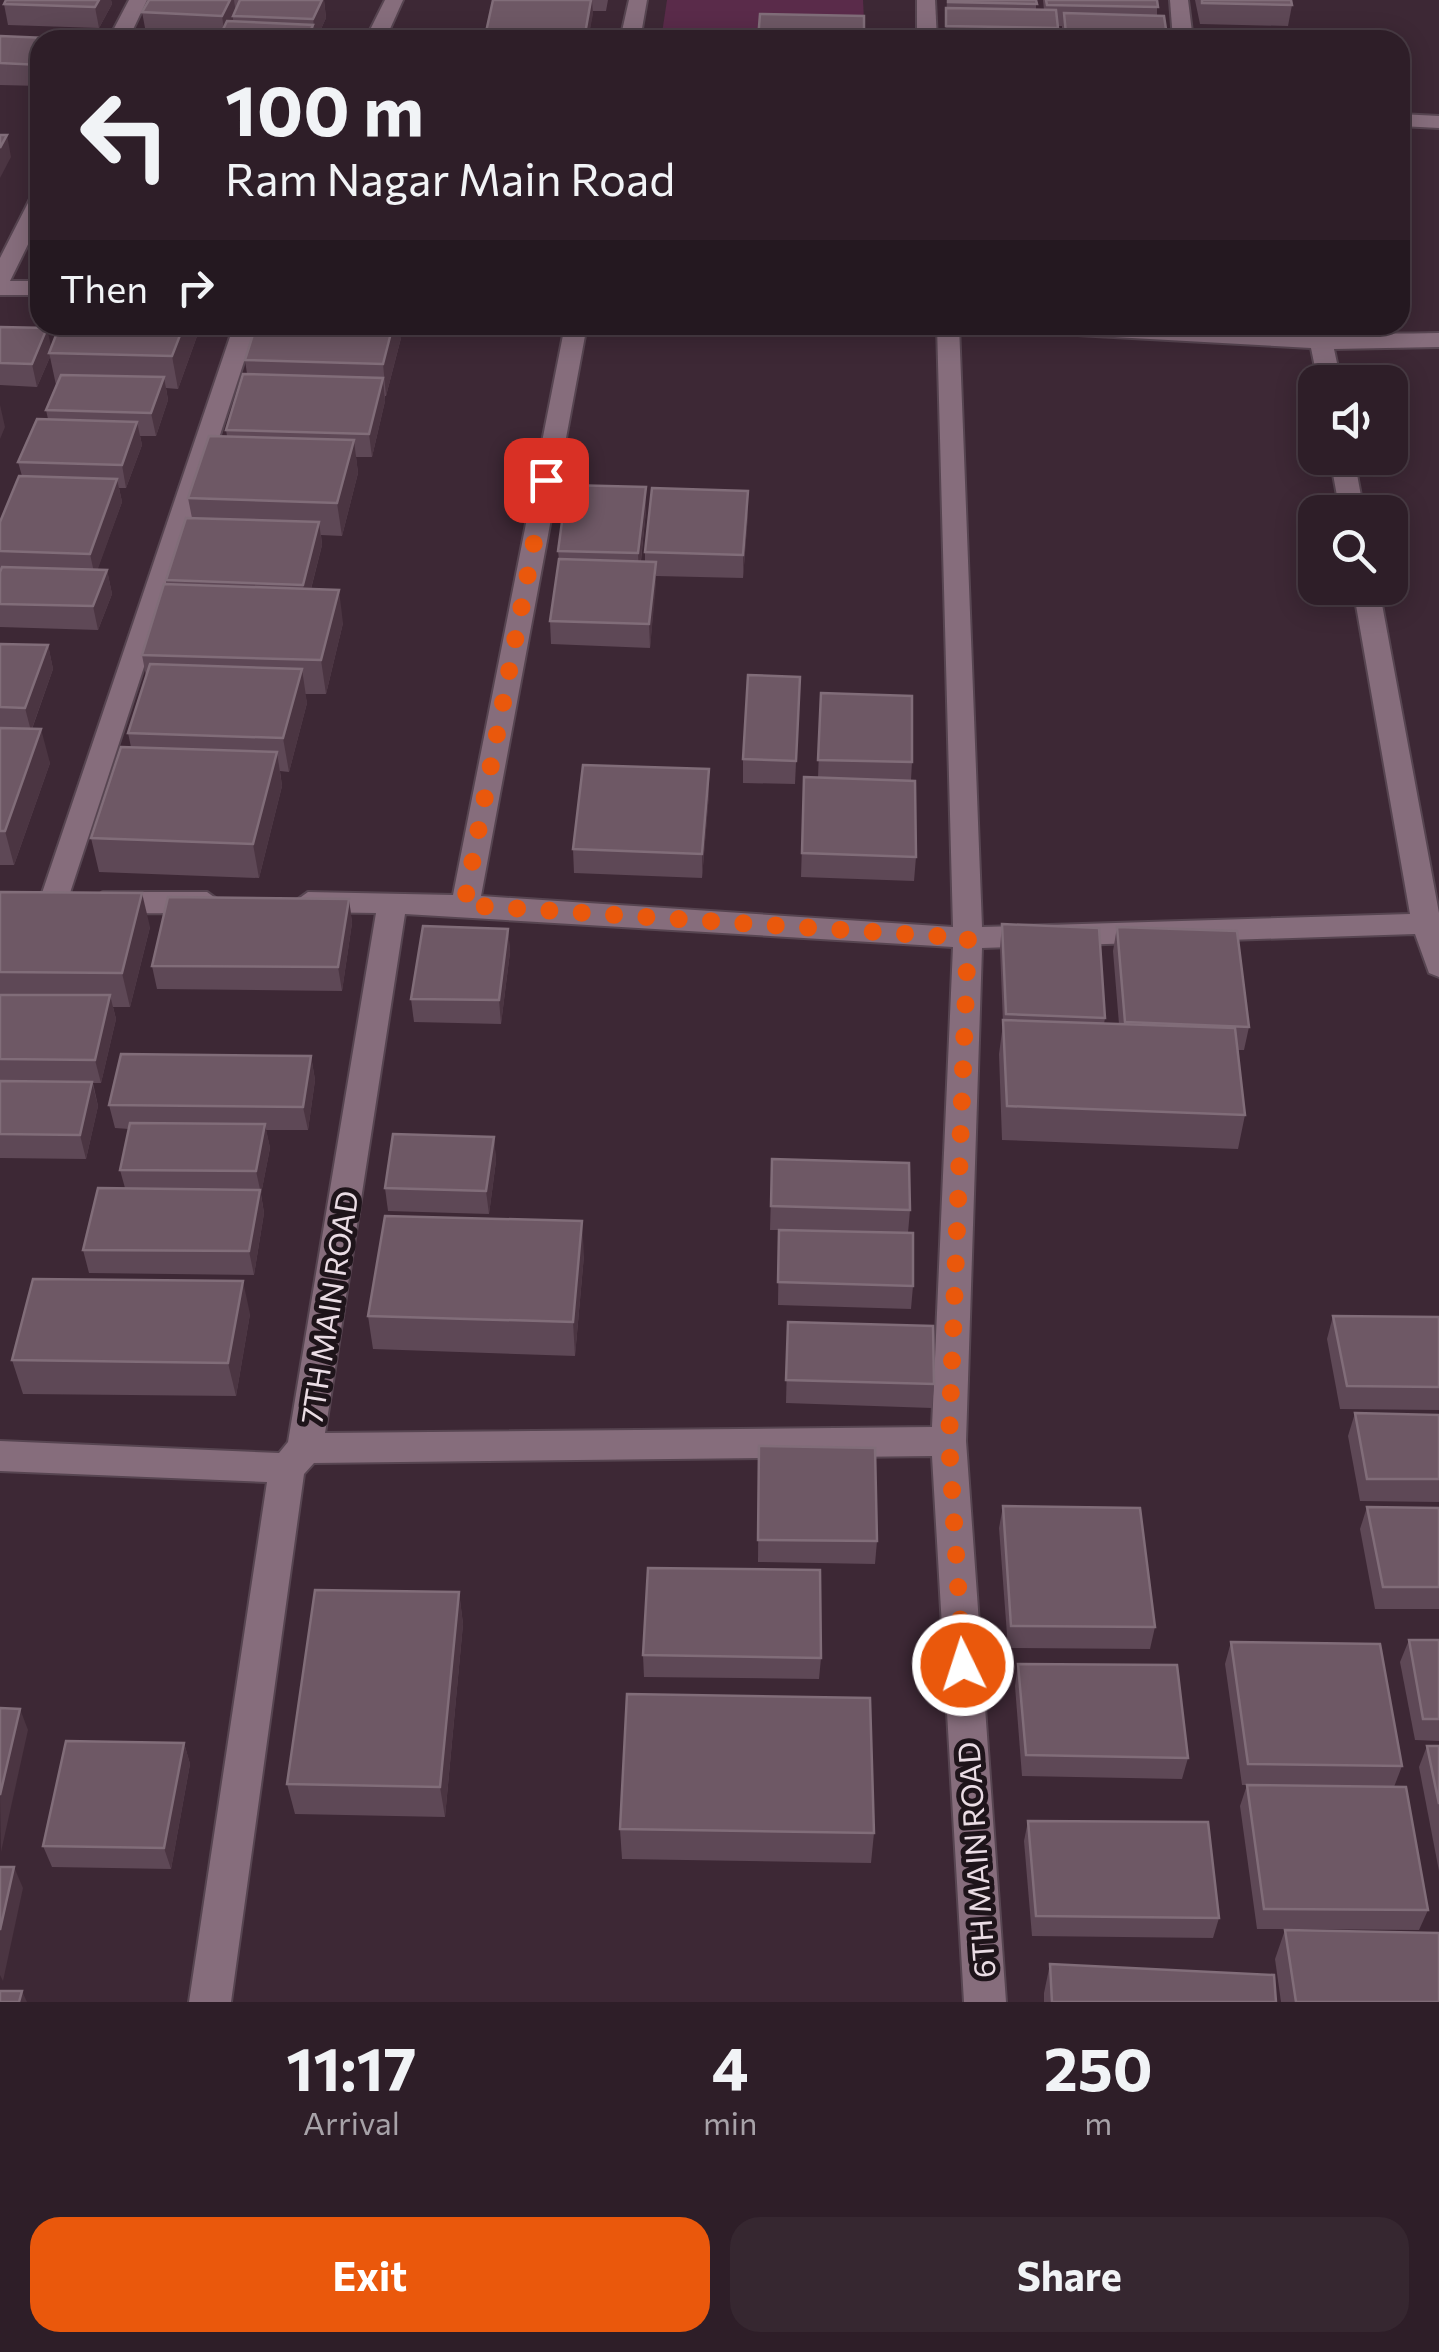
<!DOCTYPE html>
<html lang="en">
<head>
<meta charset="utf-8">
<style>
  body { margin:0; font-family:Commissioner,sans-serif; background:#362730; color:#f1f3f6; height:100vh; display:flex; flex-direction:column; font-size:38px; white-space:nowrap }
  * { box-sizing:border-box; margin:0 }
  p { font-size:32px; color:#a7a2a8 }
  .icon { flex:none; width:55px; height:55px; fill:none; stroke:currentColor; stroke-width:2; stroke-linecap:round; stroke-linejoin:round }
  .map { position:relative; height:2002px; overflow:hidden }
  .side { display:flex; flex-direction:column; background:#2e1e28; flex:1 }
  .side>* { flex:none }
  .hud { position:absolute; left:30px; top:30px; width:1380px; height:305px; border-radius:30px; box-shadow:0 5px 25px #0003,0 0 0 2px #493c45; background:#2e1e28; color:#f1f3f6; overflow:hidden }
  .fabs { position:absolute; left:1298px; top:365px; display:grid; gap:20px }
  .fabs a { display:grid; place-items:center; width:110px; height:110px; border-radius:20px; background:#2e1e28; box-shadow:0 5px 25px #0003,0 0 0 2px #493c45; font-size:50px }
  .pin { position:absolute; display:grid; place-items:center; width:85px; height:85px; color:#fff; margin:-42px; border-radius:20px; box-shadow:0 5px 15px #0006 }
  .me { position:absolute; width:110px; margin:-55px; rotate:356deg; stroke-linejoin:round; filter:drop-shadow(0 0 8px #0008) }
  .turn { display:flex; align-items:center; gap:35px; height:210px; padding:0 30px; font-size:45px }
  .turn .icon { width:130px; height:130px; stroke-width:2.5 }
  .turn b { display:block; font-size:70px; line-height:85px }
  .then { display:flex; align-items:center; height:95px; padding:0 30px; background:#0003; gap:20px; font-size:38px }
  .eta { display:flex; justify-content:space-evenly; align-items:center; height:170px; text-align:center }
  .eta b { font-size:60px; font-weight:700; line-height:70px }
  .primary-button { display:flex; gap:20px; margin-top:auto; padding:20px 30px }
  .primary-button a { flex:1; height:115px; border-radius:30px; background:#ea580c; color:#fff; font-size:40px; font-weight:700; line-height:115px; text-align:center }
  .primary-button a+a { background:#362730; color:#f1f3f6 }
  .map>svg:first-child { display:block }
  .green { fill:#5a2b4a }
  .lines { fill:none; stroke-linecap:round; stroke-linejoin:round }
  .street-casing { stroke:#574551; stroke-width:4 }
  .street { fill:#866d7c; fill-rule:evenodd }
  .wall { fill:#5e4856 }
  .shaded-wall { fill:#4b3542 }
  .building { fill:#6e5865; stroke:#816d79; stroke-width:2.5 }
  .route { stroke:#ea580c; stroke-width:18; stroke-dasharray:0 32.4 }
  .labels { text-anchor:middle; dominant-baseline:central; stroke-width:10; stroke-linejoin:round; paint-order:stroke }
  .street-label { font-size:30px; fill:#eadce4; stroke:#1e141a }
</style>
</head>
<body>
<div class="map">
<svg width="1439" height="2002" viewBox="0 0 1439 2002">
  <rect width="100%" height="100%" fill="#3d2835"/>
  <path class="green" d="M667,0H863L865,40H661Z"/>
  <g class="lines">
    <defs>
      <g id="street">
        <path d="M129,0H147L128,40H108Z"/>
        <path d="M385,0H403L385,40H365Z"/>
        <path d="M629,0H647L640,40H620Z"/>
        <path d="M917,0H935L937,40H917Z"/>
        <path d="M1170,0H1188L1193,40H1173Z"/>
        <path d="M1400,114L1439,116V128L1400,126Z"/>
        <path d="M40,193V220L10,281H40V295H0V258L30,199Z"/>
        <path d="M234,325H256L67,902L53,912L43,909L39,902Z"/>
        <path d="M565,325H587L481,896L953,927L937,325H959L982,927L1410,914L1353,588H1379L1439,913V977L1429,973L1415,934L982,948L966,1441L1006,2002H964L932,1456L314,1463L304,1474L231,2002H189L267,1482L0,1471V1441L279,1453L288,1442L376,913L308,912L294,902L308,892L453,895ZM405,914L953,947L932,1427L325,1433Z"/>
        <path d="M1012,325C1154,325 1296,336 1439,333V347L1334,349L1341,382H1318L1311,348L1023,332Z"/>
        <path d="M1330,458H1354L1364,512H1340Z"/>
        <path d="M103,892H207L221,902C212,917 98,917 89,902Z"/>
      </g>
    </defs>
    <use href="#street" class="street-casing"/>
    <use href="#street" class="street"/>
  </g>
  <g class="wall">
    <path d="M6,0H111L112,4L99,28L8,25L4,4Z"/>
    <path d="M149,0H324L326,18L316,40H218L219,36L146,33L142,12Z"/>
    <path d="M493,0H608L606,11H593L588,40H486V32Z"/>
    <path d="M947,0H1036V10H1044L1043,0H1157V15L1167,36V40H1062V26H1057V34L1061,40H945Z"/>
    <path d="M1195,0H1291L1292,5L1288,26L1200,24Z"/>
    <path d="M0,36L40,40V86L0,85Z"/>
    <path d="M201,325L178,389L166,388L168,400L156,436H140L142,445L126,488H119L122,502L97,570H107L112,594L98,630L0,627V522L22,476L18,462L48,419L46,410L56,385L50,357L37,387L0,385V327L51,346Z"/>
    <path d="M401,338L386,396H385V401L372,457H356L358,473L342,536L321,535L322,545L311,589L343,623L326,694H305L307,703L289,772L280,771L282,786L259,878L99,872L91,838L131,747L128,733L146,676L142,655L166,584V580L192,518L188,498L227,436L226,430L247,374L245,360Z"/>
    <path d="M646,487V510L641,561H645V552L748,514L743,578L656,576L650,648L551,644L550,621L559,560L558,551Z"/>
    <path d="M0,644L48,645L53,669L32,729L50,763L14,865H0Z"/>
    <path d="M800,677L795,784L743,783V759Z"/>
    <path d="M821,693L912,762L911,780L916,857L914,881L801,877L804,777L818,778Z"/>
    <path d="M709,769V793L702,878L574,873L573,849Z"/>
    <path d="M0,892L150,927L130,1007H113L116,1019L101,1083H93L98,1106L86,1159L0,1158Z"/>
    <path d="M349,899L352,923L342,991L157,989L152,966Z"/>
    <path d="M1002,924L1105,1018L1104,1024H1119L1113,951L1117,927L1249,1027L1244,1050H1237L1245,1115L1238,1149L1002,1140L999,1054L1003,1024L1000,948Z"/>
    <path d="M508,929L510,952L501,1024L414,1022L411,999Z"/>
    <path d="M311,1056L315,1080L308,1130H266L270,1148L261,1194L264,1213L254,1275L89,1273L83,1250L125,1188L120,1170L129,1129L115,1128L109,1105Z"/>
    <path d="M494,1137L496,1161L489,1214L388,1211L385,1188Z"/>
    <path d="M772,1159L910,1210L908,1233L913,1286L911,1309L778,1305L779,1230H770Z"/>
    <path d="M584,1255L575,1356L373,1349L368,1316Z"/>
    <path d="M250,1314L236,1396L23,1394L12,1360Z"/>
    <path d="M1333,1316L1439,1317V1410L1340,1409L1327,1339Z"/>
    <path d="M788,1322L934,1384L932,1408L786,1403Z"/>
    <path d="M1355,1413L1439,1415V1502L1360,1501L1348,1436Z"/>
    <path d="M759,1446L877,1541L875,1564L758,1562Z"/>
    <path d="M1003,1506L1155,1627L1150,1649L1008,1648L999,1528Z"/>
    <path d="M1367,1507L1439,1508V1609H1375L1360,1529Z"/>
    <path d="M459,1592L463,1624L445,1817L295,1814L287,1784Z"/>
    <path d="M1409,1640H1439V1741L1415,1740L1400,1662Z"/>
    <path d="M1231,1642L1402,1766L1394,1787L1428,1910L1419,1930L1257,1929L1240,1806L1247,1785H1242L1225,1664Z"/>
    <path d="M643,1655L821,1658L819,1679L644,1677Z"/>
    <path d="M1018,1664L1188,1758L1182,1779L1022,1776L1015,1686Z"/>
    <path d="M184,1743L190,1764L171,1869L52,1867L43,1846Z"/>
    <path d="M1427,1746H1439V1871L1419,1767Z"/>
    <path d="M1028,1821L1219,1918L1213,1938L1032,1936L1024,1841Z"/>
    <path d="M620,1829L874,1833L871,1863L622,1859Z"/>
    <path d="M1285,1930L1439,2002H1281L1275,1959Z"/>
    <path d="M1050,1964L1276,2002H1044V1993Z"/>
  </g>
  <g class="shaded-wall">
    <path d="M99,0H111L112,4L99,28L95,7Z"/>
    <path d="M230,0H234L236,14L233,16V20L225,37L222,16Z"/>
    <path d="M322,0H324L326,18L316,40L313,19Z"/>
    <path d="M591,0H592L593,14L588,40H585Z"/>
    <path d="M313,25L314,40H306Z"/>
    <path d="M7,135L11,157L0,178V148Z"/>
    <path d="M184,325H201L178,389L172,356Z"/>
    <path d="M393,325H400L401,338L386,396L383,364Z"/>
    <path d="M47,328L52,351L49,353L50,357L37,387L32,364Z"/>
    <path d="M164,377L168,400L156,436L151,413Z"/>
    <path d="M383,378L385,401L372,457L369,434Z"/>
    <path d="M0,405L5,427L0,439Z"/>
    <path d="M137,422L142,445L126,488L122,465Z"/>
    <path d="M354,440L358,473L342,536L337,503Z"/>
    <path d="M117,479L122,502L95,577L90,554Z"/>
    <path d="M646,487V510L639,576L638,553Z"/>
    <path d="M748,491V514L743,578V555Z"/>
    <path d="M319,522L322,545L306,608L303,585Z"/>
    <path d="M656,562V585L650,648L649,624Z"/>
    <path d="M107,570L112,594L98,630L93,606Z"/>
    <path d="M339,590L343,623L326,694L321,660Z"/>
    <path d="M48,645L53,669L31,731L25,708Z"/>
    <path d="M302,669L307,703L289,772L283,738Z"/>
    <path d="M41,729L50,763L14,865L5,831Z"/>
    <path d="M277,752L282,786L259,878L253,844Z"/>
    <path d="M709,769V793L702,878V854Z"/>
    <path d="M142,893L150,927L130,1007L122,973Z"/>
    <path d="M349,899L352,923L342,991L338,967Z"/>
    <path d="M508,929L510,952L501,1024L499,1000Z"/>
    <path d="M110,995L116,1019L101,1083L95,1060Z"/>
    <path d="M311,1056L315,1080L308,1130L303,1107Z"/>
    <path d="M92,1082L98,1106L86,1159L80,1135Z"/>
    <path d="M265,1124L270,1148L261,1194L256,1171Z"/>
    <path d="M494,1137L496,1161L489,1214L486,1191Z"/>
    <path d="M260,1190L264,1213L254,1275L249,1251Z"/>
    <path d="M582,1221L584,1255L575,1356L573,1322Z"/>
    <path d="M243,1281L250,1314L236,1396L228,1363Z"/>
    <path d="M459,1592L463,1624L445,1817L440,1787Z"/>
    <path d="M20,1709L28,1730L1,1852L0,1795Z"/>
    <path d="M184,1743L190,1764L171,1869L164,1848Z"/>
    <path d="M14,1867L23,1888L3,1981L0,1975V1930Z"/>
    <path d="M22,1991L27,2002H19Z"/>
  </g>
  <g class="building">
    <path d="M6,0H99L95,7L4,4Z"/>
    <path d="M149,0H230L222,16L142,12Z"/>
    <path d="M240,0H322L313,19L233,16Z"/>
    <path d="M493,0H591L585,34L486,32Z"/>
    <path d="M948,0H1036L1037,4L948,2Z"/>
    <path d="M1046,0H1157L1158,7L1047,5Z"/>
    <path d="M1202,0H1291L1292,5L1202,3Z"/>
    <path d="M946,8L1056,10L1058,28L946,26Z"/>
    <path d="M1064,13L1164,16L1167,36L1066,34Z"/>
    <path d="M760,14L864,16V40H758Z"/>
    <path d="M227,21L313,25L306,40H218Z"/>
    <path d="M960,32L1061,34V40H960Z"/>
    <path d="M0,36L71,39L40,40V65L0,63Z"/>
    <path d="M0,135H7L0,148Z"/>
    <path d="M60,325H184L172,356L49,353Z"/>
    <path d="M256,325H393L383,364L245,360Z"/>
    <path d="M0,327L47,328L32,364L0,363Z"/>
    <path d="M243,374L383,378L369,434L226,430Z"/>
    <path d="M61,375L164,377L151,413L46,410Z"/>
    <path d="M37,419L137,422L122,465L18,462Z"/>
    <path d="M209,436L354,440L337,503L188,498Z"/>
    <path d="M19,476L117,479L90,554L0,551V522Z"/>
    <path d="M567,485L646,487L638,553L558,551Z"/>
    <path d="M652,488L748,491L743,555L645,552Z"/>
    <path d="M186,518L319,522L303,585L166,580Z"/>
    <path d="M559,559L656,562L649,624L550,621Z"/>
    <path d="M2,567L107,570L93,606L0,604V572Z"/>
    <path d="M164,584L339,590L321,660L142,655Z"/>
    <path d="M0,644L48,645L25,708L0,707Z"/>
    <path d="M150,664L302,669L283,738L128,733Z"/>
    <path d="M748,675L800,677L796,761L743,759Z"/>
    <path d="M821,693L912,696V762L818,760Z"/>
    <path d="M0,728L41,729L5,831H0Z"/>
    <path d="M121,747L277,752L253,844L91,838Z"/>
    <path d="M583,765L709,769L702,854L573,849Z"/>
    <path d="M804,777L915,781L916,857L802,853Z"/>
    <path d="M0,892L142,893L122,973L0,972Z"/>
    <path d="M168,897L349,899L338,967L152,966Z"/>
    <path d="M1002,924L1099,928L1105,1018L1006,1014Z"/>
    <path d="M423,926L508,929L499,1000L411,999Z"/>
    <path d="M1117,927L1237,931L1249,1027L1125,1022Z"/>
    <path d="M0,995H110L95,1060L0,1059Z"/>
    <path d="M1003,1020L1235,1028L1245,1115L1007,1106Z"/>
    <path d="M121,1054L311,1056L303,1107L109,1105Z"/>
    <path d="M0,1081L92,1082L80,1135L0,1134Z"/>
    <path d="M130,1123L265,1124L256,1171L120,1170Z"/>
    <path d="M393,1134L494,1137L486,1191L385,1188Z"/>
    <path d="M772,1159L909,1163L910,1210L771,1206Z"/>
    <path d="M98,1188L260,1190L249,1251L83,1250Z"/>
    <path d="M385,1216L582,1221L573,1322L368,1316Z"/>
    <path d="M779,1230L913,1233V1286L778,1282Z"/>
    <path d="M33,1279L243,1281L228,1363L12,1360Z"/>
    <path d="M1333,1316L1439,1317V1387L1347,1386Z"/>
    <path d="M788,1322L933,1326L934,1384L786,1380Z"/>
    <path d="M1355,1413L1439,1415V1479H1367Z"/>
    <path d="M759,1446L875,1448L877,1541L758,1540Z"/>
    <path d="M1003,1506L1140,1508L1155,1627L1011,1626Z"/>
    <path d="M1367,1507L1439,1508V1587H1383Z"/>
    <path d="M648,1568L820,1570L821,1658L643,1655Z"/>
    <path d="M315,1590L459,1592L440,1787L287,1784Z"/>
    <path d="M1409,1640H1439V1719H1423Z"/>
    <path d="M1231,1642L1380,1644L1402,1766L1248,1764Z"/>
    <path d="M1018,1664L1177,1665L1188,1758L1026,1755Z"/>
    <path d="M627,1694L870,1698L874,1833L620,1829Z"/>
    <path d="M0,1708L20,1709L0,1795Z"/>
    <path d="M66,1741L184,1743L164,1848L43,1846Z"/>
    <path d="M1427,1746H1439V1804Z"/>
    <path d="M1247,1785L1406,1787L1428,1910L1264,1909Z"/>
    <path d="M1028,1821L1208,1822L1219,1918L1036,1916Z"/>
    <path d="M0,1867H14L0,1930Z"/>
    <path d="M1285,1930L1439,1933V2002H1296Z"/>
    <path d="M1050,1964L1274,1975L1276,2002H1052Z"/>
    <path d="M0,1991H22L19,2002H0Z"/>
  </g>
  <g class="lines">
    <path class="route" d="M546,480L464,905L968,938L949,1441L963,1665"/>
  </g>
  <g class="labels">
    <g class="street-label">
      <text transform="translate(328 1307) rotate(-81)">7TH MAIN ROAD</text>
      <text transform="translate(975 1860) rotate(-94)">6TH MAIN ROAD</text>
    </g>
  </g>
</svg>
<div class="fabs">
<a><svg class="icon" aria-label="sound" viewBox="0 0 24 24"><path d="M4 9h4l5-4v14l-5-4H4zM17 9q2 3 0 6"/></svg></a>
<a><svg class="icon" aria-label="search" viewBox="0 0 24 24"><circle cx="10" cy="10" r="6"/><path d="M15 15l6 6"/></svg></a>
</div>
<div class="pin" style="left:546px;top:480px;background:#d93025"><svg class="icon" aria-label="arrive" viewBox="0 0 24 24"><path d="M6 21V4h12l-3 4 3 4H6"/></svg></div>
<svg class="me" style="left:963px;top:1665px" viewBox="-20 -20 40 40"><circle r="17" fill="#ea580c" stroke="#fff" stroke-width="3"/><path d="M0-11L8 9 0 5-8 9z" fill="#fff"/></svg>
<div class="hud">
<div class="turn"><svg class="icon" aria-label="left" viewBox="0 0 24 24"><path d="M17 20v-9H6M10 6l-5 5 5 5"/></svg><div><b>100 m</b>Ram Nagar Main Road</div></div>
<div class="then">Then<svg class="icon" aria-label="right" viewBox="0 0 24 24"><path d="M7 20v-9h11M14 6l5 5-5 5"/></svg></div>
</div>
</div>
<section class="side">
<div class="eta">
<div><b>11:17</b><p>Arrival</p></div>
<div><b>4</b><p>min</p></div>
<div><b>250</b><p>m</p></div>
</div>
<div class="primary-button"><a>Exit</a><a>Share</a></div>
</section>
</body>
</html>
